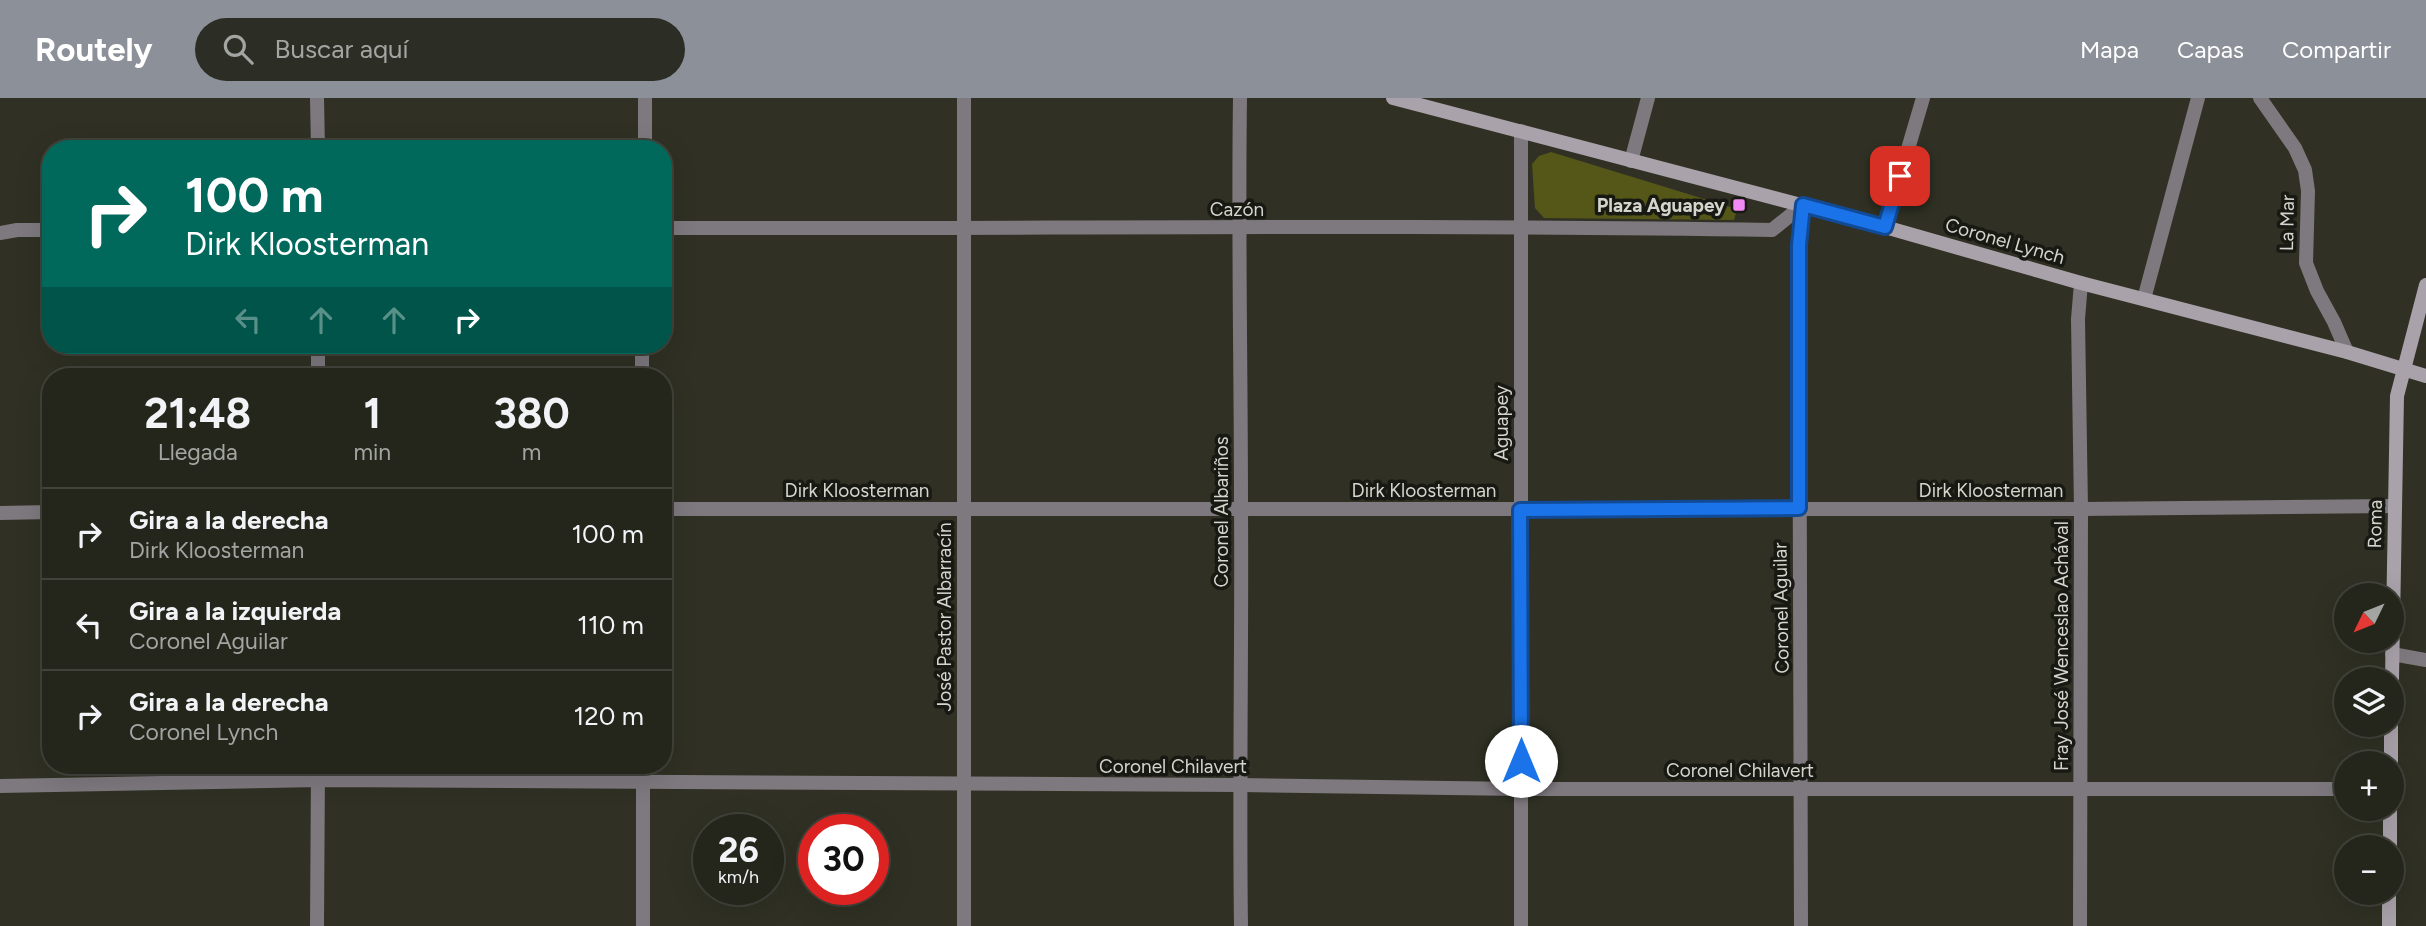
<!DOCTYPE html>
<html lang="es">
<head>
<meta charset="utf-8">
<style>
  body { margin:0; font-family:Figtree,sans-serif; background:#2c2d24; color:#f1f3f6; height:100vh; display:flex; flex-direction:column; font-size:26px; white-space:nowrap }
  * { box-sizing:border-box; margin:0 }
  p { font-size:23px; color:#a3a5a3 }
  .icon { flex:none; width:38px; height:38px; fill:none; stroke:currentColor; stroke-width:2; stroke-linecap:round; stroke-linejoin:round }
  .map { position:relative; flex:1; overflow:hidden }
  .details { position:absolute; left:42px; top:270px; width:630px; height:406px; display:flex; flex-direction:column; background:#24251b; border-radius:28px; box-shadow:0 7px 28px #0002,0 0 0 2px #41423a }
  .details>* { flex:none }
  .hud { position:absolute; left:42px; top:42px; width:630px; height:214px; border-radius:28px; box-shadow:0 7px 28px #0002,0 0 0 2px #41423a; background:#00695c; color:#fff; overflow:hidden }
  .needle { width:46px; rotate:227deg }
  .buttons { position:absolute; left:2334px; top:485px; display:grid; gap:14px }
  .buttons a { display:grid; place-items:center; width:70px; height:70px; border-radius:50%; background:#24251b; box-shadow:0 7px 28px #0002,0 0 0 2px #41423a; font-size:35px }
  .speed { position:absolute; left:693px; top:716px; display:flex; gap:14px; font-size:35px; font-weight:700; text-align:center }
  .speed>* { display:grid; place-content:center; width:91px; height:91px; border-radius:50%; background:#24251b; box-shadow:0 7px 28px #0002,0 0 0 2px #41423a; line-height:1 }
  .speed small { font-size:18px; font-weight:400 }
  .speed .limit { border:10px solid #d22; background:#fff; color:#111 }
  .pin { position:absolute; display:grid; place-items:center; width:60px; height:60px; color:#fff; margin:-30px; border-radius:14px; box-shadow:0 4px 10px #0006 }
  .me { position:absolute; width:77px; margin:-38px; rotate:0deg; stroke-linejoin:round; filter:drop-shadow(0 0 5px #0008) }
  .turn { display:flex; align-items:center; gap:24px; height:147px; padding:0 28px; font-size:32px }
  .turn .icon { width:91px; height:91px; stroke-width:2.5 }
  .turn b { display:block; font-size:49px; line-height:60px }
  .lanes { display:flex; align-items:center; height:66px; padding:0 28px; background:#0003; justify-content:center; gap:35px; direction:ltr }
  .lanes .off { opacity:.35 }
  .eta { display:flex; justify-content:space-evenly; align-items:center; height:119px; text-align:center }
  .eta b { font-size:42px; font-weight:700; line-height:49px }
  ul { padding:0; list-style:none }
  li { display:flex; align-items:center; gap:21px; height:91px; padding:0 28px; border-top:2px solid #41423a }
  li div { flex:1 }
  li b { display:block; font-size:26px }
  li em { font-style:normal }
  header { display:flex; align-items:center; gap:42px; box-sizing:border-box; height:98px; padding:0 35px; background:#8c9099; color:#fff }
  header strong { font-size:33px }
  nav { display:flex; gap:38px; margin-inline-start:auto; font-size:24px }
  .search { width:490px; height:63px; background:#2c2d24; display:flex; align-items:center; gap:18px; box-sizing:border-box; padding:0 24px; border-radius:38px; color:#a3a5a3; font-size:26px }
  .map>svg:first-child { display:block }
  .green { fill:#555718 }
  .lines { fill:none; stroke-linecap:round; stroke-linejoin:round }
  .street { stroke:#7e797e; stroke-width:14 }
  .secondary { stroke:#aaa2aa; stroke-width:14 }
  .route-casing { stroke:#114b97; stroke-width:18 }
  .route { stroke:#1a73e8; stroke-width:12 }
  .poi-dot { fill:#f28af3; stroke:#181913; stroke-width:2.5 }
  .labels { text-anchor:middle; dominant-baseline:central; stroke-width:7; stroke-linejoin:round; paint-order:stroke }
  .poi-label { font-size:19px; font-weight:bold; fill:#d4d5cd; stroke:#181913; text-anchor:end }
  .street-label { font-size:19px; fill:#d4d5cd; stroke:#181913 }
</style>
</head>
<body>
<header>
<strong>Routely</strong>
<div class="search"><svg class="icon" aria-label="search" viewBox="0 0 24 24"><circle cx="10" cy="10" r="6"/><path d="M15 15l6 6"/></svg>Buscar aquí</div>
<nav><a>Mapa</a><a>Capas</a><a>Compartir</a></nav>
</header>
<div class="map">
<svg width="2426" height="828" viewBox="0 0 2426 828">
  <rect width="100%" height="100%" fill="#303124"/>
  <path class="green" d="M1551,54L1737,111L1734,122L1544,120L1535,110L1532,66L1539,58Z"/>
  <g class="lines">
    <g class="street">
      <path d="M317,0L318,51"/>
      <path d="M964,0V828"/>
      <path d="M1240,0C1238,136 1241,272 1241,409C1242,549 1239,688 1241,828"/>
      <path d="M2260,0L2295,50L2305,72L2308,93L2306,165L2317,193L2334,224L2347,254"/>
      <path d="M645,51V0"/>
      <path d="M1631,63L1648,0"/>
      <path d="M1885,129L1923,0"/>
      <path d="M663,130C1033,131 1402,126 1772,132L1803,107"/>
      <path d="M0,135L17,132H51"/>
      <path d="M2144,201L2198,0"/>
      <path d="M318,278V247"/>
      <path d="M642,278V247"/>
      <path d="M663,411H2081L2394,408"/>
      <path d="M0,415L51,414"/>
      <path d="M2392,556L2426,562"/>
      <path d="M643,667V828"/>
      <path d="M0,688L318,682L1239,687L1521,691H2347"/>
      <path d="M317,828L318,667"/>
      <path d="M1521,828V33"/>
      <path d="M1801,828L1799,147L1803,107"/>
      <path d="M2080,828L2081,411L2078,221L2081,185"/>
    </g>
    <g class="secondary">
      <path d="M1393,0L1885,129L2081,185L2347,254L2426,278"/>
      <path d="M2392,581L2397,298L2426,187"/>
      <path d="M2391,665V626"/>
      <path d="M2390,749V710"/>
      <path d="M2389,828V794"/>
    </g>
  </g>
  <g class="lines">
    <defs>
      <path id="route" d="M1521,663L1520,412L1799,410V147L1803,107L1885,129L1900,78"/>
    </defs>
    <use href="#route" class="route-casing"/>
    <use href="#route" class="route"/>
  </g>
  <rect class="poi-dot" x="1732" y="100" width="14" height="14" rx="3.5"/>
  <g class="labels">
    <g class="poi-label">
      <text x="1725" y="107">Plaza Aguapey</text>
    </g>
    <g class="street-label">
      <text x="1237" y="111">Cazón</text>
      <text transform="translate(2287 125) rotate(-89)">La Mar</text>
      <text transform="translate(2005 143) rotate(16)">Coronel Lynch</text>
      <text transform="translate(1501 325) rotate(-90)">Aguapey</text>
      <text x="857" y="392">Dirk Kloosterman</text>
      <text x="1424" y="392">Dirk Kloosterman</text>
      <text x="1991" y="392">Dirk Kloosterman</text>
      <text transform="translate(1221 414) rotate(-90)">Coronel Albariños</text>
      <text transform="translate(2375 426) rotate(-89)">Roma</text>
      <text transform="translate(1781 510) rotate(-91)">Coronel Aguilar</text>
      <text transform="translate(944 519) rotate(-90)">José Pastor Albarracín</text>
      <text transform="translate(2061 548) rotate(-90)">Fray José Wenceslao Achával</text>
      <text x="1173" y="668">Coronel Chilavert</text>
      <text x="1740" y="672">Coronel Chilavert</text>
    </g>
  </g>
</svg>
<div class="buttons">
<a><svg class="needle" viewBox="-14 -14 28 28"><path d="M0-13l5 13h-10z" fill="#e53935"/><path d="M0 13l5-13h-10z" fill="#a3a5a3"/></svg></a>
<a><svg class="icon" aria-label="layers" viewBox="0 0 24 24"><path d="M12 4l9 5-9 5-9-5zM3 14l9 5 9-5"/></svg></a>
<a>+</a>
<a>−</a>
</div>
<div class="speed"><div>26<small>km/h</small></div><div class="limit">30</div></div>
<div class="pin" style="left:1900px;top:78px;background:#d93025"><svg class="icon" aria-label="arrive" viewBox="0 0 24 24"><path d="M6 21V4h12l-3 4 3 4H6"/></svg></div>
<svg class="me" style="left:1521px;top:663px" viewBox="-20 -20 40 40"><circle r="19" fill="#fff"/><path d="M0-13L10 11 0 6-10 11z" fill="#1a73e8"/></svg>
<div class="hud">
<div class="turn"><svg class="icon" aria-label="right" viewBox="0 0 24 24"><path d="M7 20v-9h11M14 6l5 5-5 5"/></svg><div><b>100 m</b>Dirk Kloosterman</div></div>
<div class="lanes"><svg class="icon off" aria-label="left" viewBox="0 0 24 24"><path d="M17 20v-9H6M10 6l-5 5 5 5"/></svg><svg class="icon off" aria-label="ahead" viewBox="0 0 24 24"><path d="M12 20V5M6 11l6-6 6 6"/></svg><svg class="icon off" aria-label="ahead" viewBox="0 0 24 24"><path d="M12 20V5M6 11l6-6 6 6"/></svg><svg class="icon" aria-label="right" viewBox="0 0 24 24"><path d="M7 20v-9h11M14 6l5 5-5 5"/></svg></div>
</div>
<section class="details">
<div class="eta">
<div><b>21:48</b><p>Llegada</p></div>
<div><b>1</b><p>min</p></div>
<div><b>380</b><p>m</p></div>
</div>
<ul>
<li><svg class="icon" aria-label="right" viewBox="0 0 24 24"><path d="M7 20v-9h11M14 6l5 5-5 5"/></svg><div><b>Gira a la derecha</b><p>Dirk Kloosterman</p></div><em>100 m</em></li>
<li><svg class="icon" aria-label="left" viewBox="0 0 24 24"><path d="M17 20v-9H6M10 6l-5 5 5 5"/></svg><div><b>Gira a la izquierda</b><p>Coronel Aguilar</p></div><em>110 m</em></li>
<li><svg class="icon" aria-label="right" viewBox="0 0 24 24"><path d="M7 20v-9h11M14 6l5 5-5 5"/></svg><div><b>Gira a la derecha</b><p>Coronel Lynch</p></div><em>120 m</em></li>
</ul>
</section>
</div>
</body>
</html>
